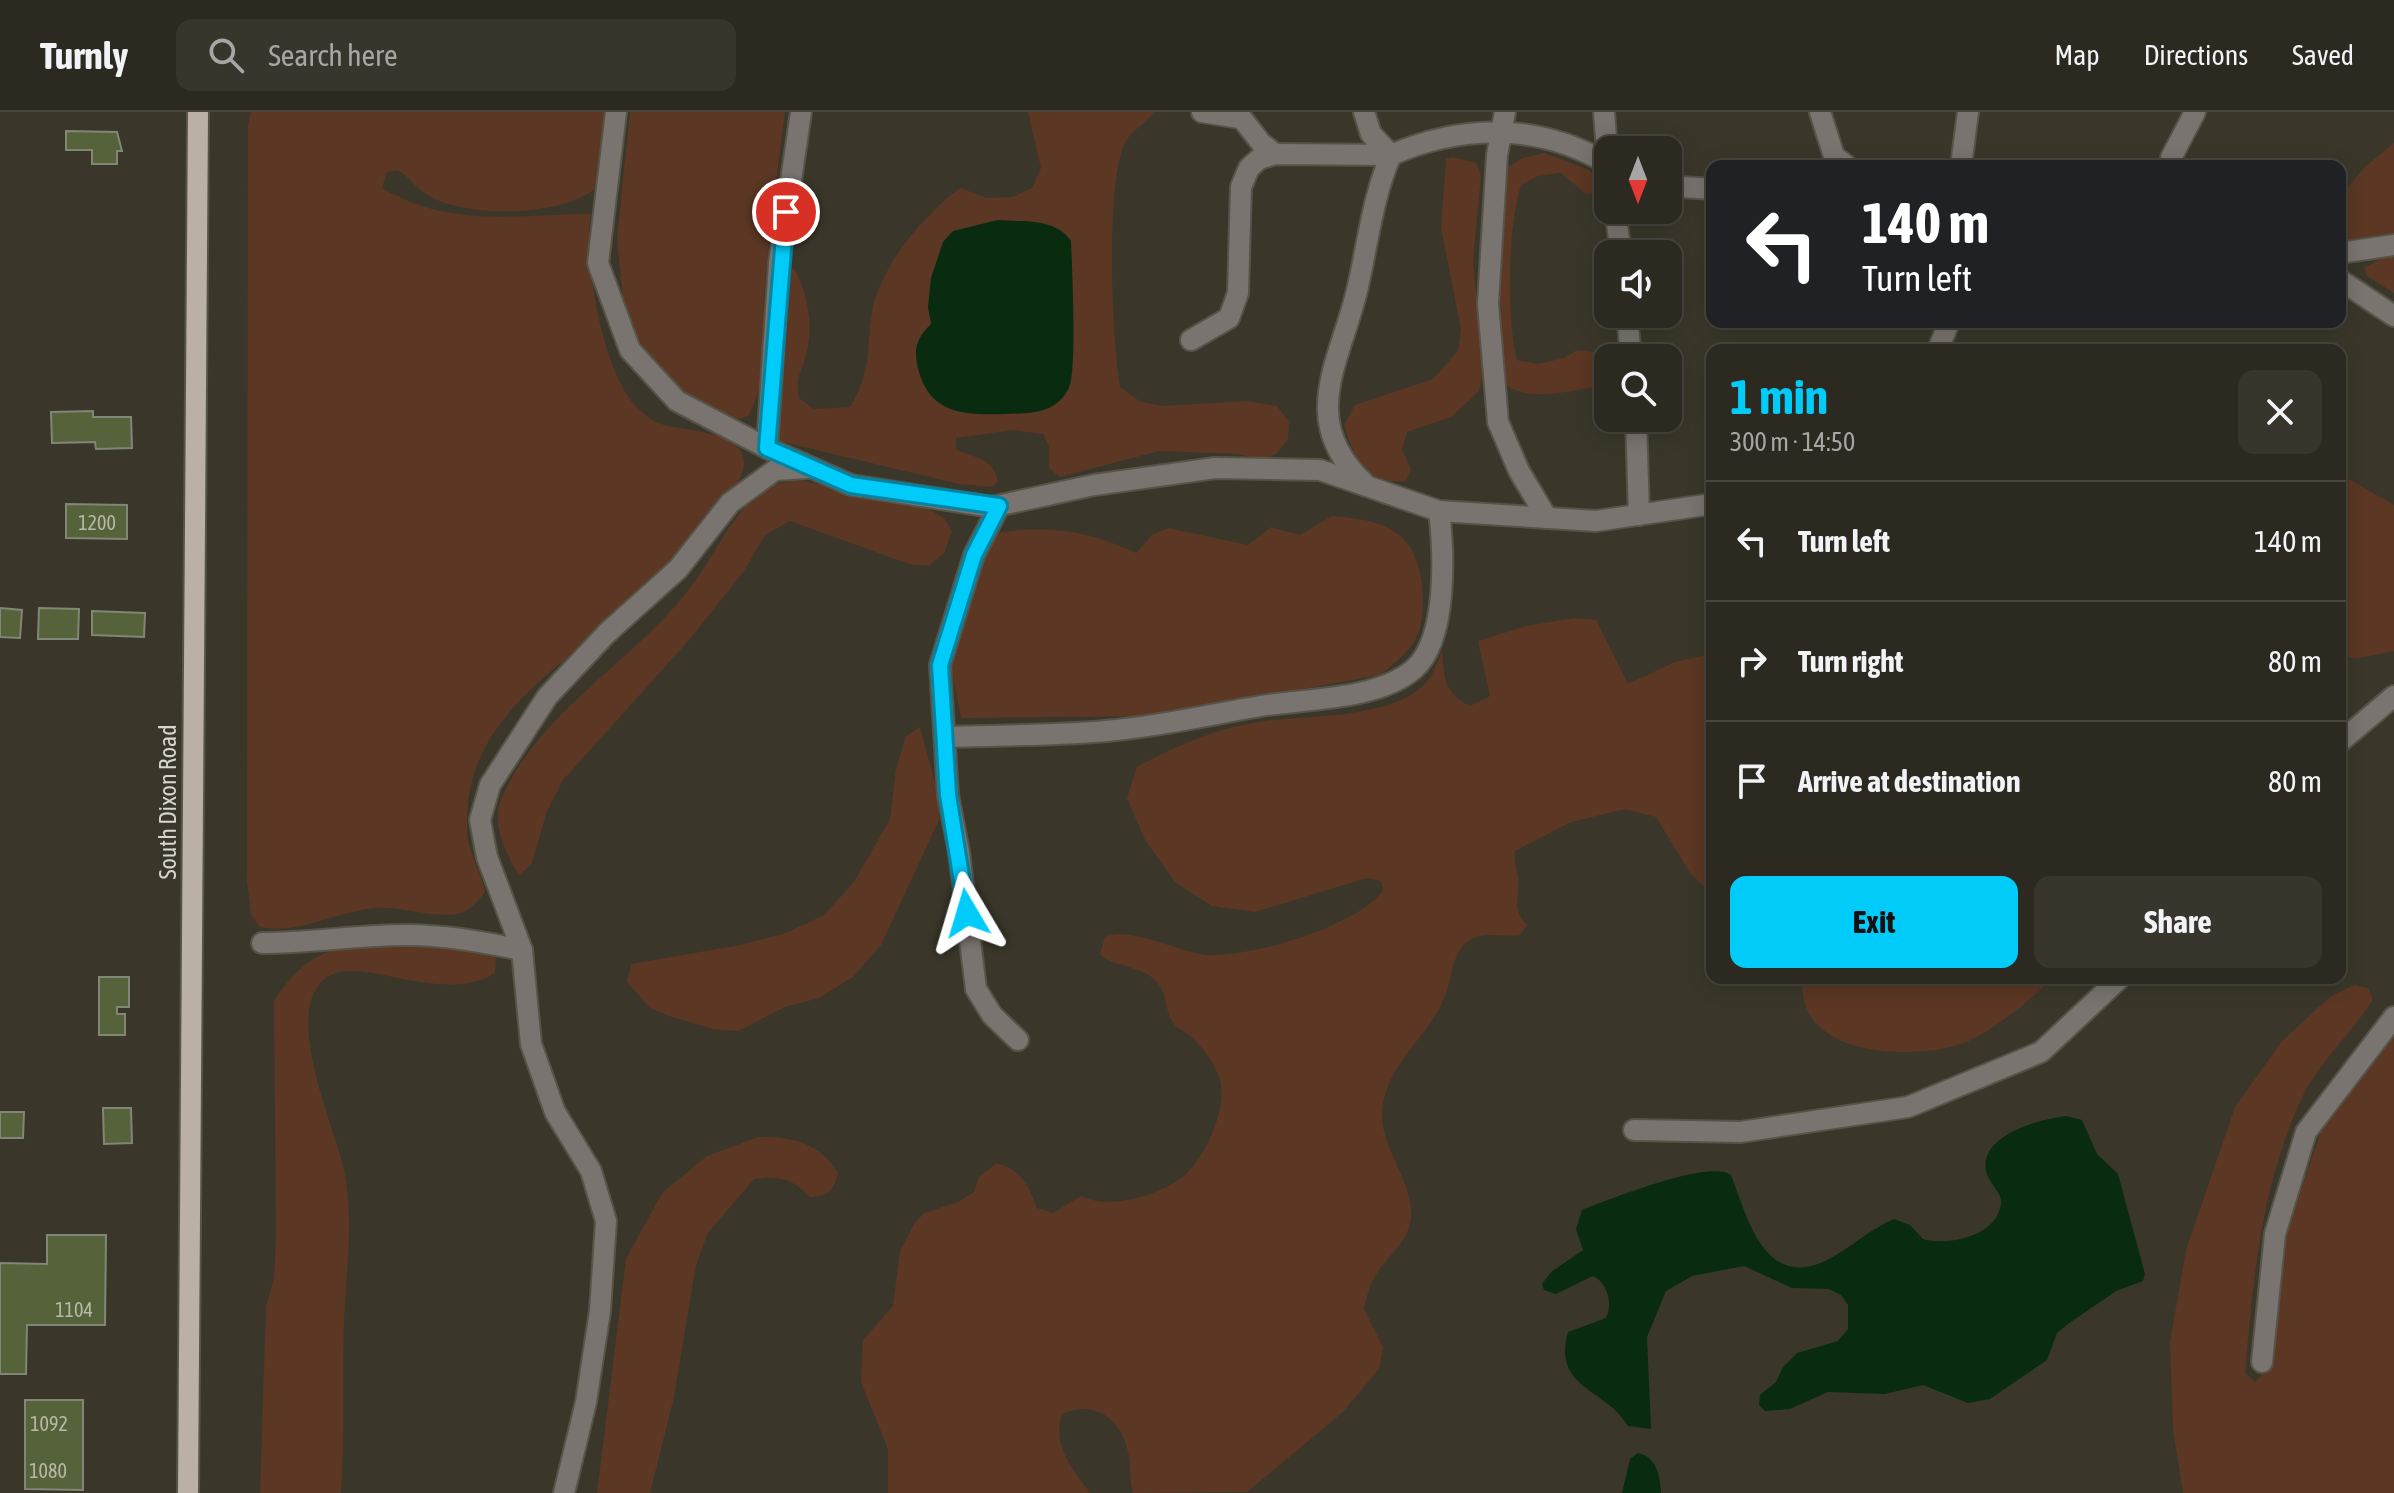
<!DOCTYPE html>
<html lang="en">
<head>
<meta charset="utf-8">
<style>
  body { margin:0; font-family:"Asap Condensed",sans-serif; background:#38352d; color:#f1f3f6; height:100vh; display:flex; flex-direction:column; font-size:30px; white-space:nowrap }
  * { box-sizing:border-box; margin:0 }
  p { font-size:26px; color:#a6a6a5 }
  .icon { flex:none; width:44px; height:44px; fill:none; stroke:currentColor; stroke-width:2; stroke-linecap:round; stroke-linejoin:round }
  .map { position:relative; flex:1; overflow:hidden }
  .drawer { position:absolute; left:1706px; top:232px; width:640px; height:640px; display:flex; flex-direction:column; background:#2c2920; border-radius:16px; box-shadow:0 4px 20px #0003,0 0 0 2px #48453e }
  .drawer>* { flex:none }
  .banner { position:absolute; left:1706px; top:48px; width:640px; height:168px; border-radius:16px; box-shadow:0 4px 20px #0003,0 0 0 2px #48453e; background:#202124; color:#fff; overflow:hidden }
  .needle { width:52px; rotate:180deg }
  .fabs { position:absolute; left:1594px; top:24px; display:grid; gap:16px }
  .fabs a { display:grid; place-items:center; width:88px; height:88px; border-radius:16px; background:#2c2920; box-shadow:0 4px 20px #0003,0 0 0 2px #48453e; font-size:40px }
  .pin { position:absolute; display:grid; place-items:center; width:68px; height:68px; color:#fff; margin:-34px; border:4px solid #fff; border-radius:50%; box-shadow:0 2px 8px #0007 }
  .me { position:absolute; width:88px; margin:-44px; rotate:353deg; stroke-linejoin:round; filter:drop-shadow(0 0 6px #0008) }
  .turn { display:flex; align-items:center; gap:28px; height:168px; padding:0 24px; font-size:36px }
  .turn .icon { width:104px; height:104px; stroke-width:2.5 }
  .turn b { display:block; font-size:56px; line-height:68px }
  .round { display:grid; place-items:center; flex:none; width:84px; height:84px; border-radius:16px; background:#38352d }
  .overview { display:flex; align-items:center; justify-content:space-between; height:136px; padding:0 24px }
  h1 { font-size:48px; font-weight:700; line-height:60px; color:#01cbf9 }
  .button { display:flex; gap:16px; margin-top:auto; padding:16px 24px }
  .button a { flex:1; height:92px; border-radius:16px; background:#01cbf9; color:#111; font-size:32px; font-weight:700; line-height:92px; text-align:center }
  .button a+a { background:#38352d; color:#f1f3f6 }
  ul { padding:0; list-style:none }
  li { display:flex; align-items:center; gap:24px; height:120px; padding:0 24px; border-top:2px solid #48453e }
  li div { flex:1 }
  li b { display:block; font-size:30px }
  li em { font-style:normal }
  header { display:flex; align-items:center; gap:48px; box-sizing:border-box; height:112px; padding:0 40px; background:#2c2920; border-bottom:2px solid #48453e }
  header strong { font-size:38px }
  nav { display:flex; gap:44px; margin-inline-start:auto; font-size:28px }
  .search { width:560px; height:72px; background:#38352d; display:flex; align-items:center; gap:20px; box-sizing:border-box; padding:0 28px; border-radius:16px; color:#a6a6a5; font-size:30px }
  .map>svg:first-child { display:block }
  .green { fill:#5b3724 }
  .water { fill:#092b10 }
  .building { fill:#566239; stroke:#818677; stroke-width:2 }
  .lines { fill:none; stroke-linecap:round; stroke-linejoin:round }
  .minor-casing { stroke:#565448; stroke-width:24 }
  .major-casing { stroke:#565448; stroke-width:24 }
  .minor { stroke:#79746f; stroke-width:20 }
  .major { stroke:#bab0a5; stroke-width:20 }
  .route-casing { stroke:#0184a2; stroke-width:20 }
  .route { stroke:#01cbf9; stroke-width:14 }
  .labels { text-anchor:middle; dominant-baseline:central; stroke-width:6; stroke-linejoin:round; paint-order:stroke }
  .number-label { font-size:20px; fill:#b7b9a9 }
  .street-label { font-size:24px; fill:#d7d6ce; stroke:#3a372a }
</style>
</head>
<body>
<header>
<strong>Turnly</strong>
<div class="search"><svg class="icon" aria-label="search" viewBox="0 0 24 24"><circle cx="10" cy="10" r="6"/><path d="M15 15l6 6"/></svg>Search here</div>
<nav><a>Map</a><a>Directions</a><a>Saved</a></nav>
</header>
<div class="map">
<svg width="2394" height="1381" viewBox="0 0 2394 1381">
  <rect width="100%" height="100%" fill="#3a372a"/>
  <g class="green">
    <path d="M251,0H607L596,76C562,105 464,107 426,82C416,76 409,65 398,58L387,60L382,76C453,117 515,102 591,102C583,147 603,265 639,297C644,302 652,309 658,311C683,321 760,316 741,364C733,384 714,401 700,417C676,446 649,475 621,500C551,565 464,608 467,717C467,740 481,758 485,780C477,790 469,800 456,802C430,806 402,794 375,796C336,800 299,823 260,815L251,803L247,769L248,13Z"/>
    <path d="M630,0H785C777,61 769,122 764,183C761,223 769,269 748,304L735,308L683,286L633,229L623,187L617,127Z"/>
    <path d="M1028,0H1154C1146,12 1131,18 1125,31C1105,73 1112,225 1120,275L1141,290L1164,294L1246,289L1277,294L1289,310L1288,327L1277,341L1265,348L1237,342L1159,339L1060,365L1049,356V335L1043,322L1013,318L956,326V337C975,347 992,344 998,369L993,375L959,372L779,329L777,305L789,158L794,156C808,182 814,213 806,243C801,263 795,263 799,286L814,297L850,295C872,259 866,238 872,200C880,155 923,103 960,76L987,86L1013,85L1032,76L1041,56Z"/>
    <path d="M2394,31V125L2340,131V84L2365,55Z"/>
    <path d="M1544,41L1590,58L1598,73L1596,81L1586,82L1561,61L1538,64L1521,73C1508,115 1506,205 1517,248L1538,252L1564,246L1577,238L1613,242L1614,246H1608V272C1581,277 1520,294 1502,268L1495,196L1506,56L1523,46Z"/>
    <path d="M1453,45L1476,51L1481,64L1473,148L1483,259L1479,279L1451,305L1407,320L1402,337L1411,358L1405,369C1367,374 1353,345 1344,313L1355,293L1433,267L1458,239L1461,217L1441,116L1446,47Z"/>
    <path d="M2394,140V181L2367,164L2364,156Z"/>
    <path d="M2340,362L2394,393V539L2354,547L2340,540Z"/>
    <path d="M798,368L922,393L944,406L952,419L944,441L929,454L909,452L790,409L765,423L744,459L690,527L563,668L547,699L532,751L519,764C508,745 491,713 500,690C536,602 629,553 686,481C711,450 728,408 758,382C768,372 784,370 798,368Z"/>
    <path d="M1332,404C1354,406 1380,408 1398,422C1424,441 1428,494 1418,522C1411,539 1394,552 1380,563L1154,604L961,606L950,551L971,474L997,421C1048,412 1090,419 1136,441L1152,423L1168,416L1248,433L1271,415L1300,423Z"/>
    <path d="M1574,506L1596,508L1628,572L1675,550L1712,542V782L1690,761L1656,705L1626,697L1571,710L1515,739C1514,749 1516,756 1518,765C1521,787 1510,795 1527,813L1520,823C1503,826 1482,818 1467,830C1449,846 1453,870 1442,891C1423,930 1385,954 1382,1001C1381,1038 1414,1069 1411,1106C1409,1127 1391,1142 1379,1158C1371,1169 1367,1183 1364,1197L1383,1235L1379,1257L1343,1300L1247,1380L1133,1381C1129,1368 1131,1357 1129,1344C1122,1308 1097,1287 1062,1302C1052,1335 1072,1355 1090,1381H888V1337L861,1270L863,1228L893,1194L900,1139L914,1112L924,1101L958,1090L974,1080L979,1065L997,1051C1022,1059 1028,1072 1037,1096L1053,1101L1081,1084C1108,1098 1156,1084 1180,1067C1204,1050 1228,996 1220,968C1215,952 1202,934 1189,923C1184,919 1177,916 1174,912C1162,897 1172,881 1150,864C1135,853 1114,855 1100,842L1105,825C1128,814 1176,838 1201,842C1242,849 1360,814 1383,778L1381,769L1367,766L1255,800L1212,794L1175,770L1145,728L1127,686L1137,655C1176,634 1214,617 1258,610C1305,602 1397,609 1429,567C1435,559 1438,547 1442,539C1445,567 1443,580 1470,594L1490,584L1478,529L1526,514Z"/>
    <path d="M920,615L937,678L939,708L881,833L853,865L819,886L785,895L738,919L713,917L669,904L650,896L627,870L631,852L740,833L786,821L824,803L854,770L890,707L896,657L906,624Z"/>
    <path d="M422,830L487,836L496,847L495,861C444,894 362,844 329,864C279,893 334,1014 343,1054C355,1107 346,1157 344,1211C342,1268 345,1324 341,1381H260L266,1194L274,1167L276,1124L274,889C317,824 351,835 422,830Z"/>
    <path d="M1815,866H2053C2034,886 1984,926 1958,933C1907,948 1802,944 1802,873Z"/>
    <path d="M2354,873L2368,876L2373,887C2352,922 2319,949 2302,986C2261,1072 2253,1169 2245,1261L2255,1270L2267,1257L2284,1128L2322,1016L2394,924V1381H2183L2173,1317L2170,1230L2186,1138L2235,995L2282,929L2331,884Z"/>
    <path d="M758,1025C791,1024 821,1031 838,1061C833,1079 830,1084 810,1085C791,1066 780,1064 754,1067L708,1121L696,1153L674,1285L650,1381H597L626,1147L662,1081L707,1044Z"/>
  </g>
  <g class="water">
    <path d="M998,108C1023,110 1056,106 1071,129C1072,155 1077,258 1069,276C1055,303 1030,301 1005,302C965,303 929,303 918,256C913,236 917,226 931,212L928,195L931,166L943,130L953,119Z"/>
    <path d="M2066,1004L2082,1008L2097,1042L2118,1062L2145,1162L2143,1169L2116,1179L2068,1212L2057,1221L2047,1248L1990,1287L1968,1291L1923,1273L1885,1282L1828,1280L1790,1297L1765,1299L1759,1293L1760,1283L1776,1270L1783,1255L1797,1241L1838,1229L1848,1217V1193L1841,1183L1829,1177L1792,1176L1744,1154L1692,1164L1666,1179L1647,1225L1651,1317L1628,1314C1606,1276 1552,1277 1568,1220L1606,1206C1613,1192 1608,1171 1593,1164L1556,1182L1544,1178L1542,1172L1551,1160L1583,1138L1576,1117L1582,1098C1609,1088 1709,1047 1731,1063C1748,1107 1765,1182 1831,1146C1853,1134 1870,1117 1894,1107L1910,1113L1923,1127C1947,1134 1997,1125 2001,1092C2003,1081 1988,1071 1986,1059C1979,1023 2040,1007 2066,1004Z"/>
    <path d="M1638,1341C1657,1345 1660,1364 1661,1381H1622L1630,1347Z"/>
  </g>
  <g class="building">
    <path d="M66,19L117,20L122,39H117V52H92V38H66Z"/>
    <path d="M93,299V305H131L132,336L96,337L95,330L52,331L51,300Z"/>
    <path d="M66,392L127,393V427L66,426Z"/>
    <path d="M0,496L22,498L20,526L0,525Z"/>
    <path d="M39,496L79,497L78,527H38Z"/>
    <path d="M92,499L145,501L144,525L92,523Z"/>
    <path d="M99,865H129V895H117V902H125V923H99Z"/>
    <path d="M103,996H131L132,1031L104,1032Z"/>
    <path d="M0,1000H24L23,1026H0Z"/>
    <path d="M47,1123H106L105,1213H27L26,1262H0V1151L47,1152Z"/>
    <path d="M25,1288H83V1378L25,1377Z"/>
  </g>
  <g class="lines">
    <defs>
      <g id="minor">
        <path d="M616,0L598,151L630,238L677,289L767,336L851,373L992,395L1094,373L1215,356L1320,358L1439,399L1596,409L1712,392"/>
        <path d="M1202,0L1240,6"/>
        <path d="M1237,0L1261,31L1275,42"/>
        <path d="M1364,0L1371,22L1391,43"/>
        <path d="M1505,0L1497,43L1488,192L1498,310L1519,359L1547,406"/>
        <path d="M1604,0L1608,53"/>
        <path d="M1820,0L1834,44L1847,54"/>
        <path d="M1961,54L1968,0"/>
        <path d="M2173,54L2171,46L2195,0"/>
        <path d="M1668,74L1712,77"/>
        <path d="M1615,98L1621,142"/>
        <path d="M2340,141L2394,133"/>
        <path d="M2340,168L2394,204"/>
        <path d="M1627,202L1631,246"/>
        <path d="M1191,228L1229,206L1238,181L1241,75L1249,56L1259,47L1275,42L1391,43"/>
        <path d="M1938,238L1949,210"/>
        <path d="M1636,306L1639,403"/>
        <path d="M767,336L779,151L801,0"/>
        <path d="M1364,371C1296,307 1342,247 1358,174C1368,130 1373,84 1391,43C1462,12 1540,11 1608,52"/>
        <path d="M999,394L974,443L940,553L948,683L959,740L976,877L992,903L1018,928"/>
        <path d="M946,625C1002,623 1060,624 1116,618C1167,613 1217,601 1267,593C1309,587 1380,587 1414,557C1448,527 1444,440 1439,399"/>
        <path d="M2340,630L2394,584"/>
        <path d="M262,831C310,831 358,823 405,823C446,823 483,830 522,838"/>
        <path d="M1634,1018L1741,1020L1908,995L2041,940L2120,866"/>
        <path d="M2262,1250L2275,1122L2306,1020L2394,905"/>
        <path d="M564,1381L586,1290L600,1199L606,1109L591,1059L555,1000L531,932L522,838L487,745L480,708L490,673L547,585L607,521L678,457L730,391L775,358L808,356"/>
      </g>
      <path id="major" d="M188,1381L198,0"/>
    </defs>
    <use href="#minor" class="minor-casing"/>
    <use href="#major" class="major-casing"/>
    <use href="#minor" class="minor"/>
    <use href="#major" class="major"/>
  </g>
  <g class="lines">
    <defs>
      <path id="route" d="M786,100L767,336L851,373L999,394L974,443L940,553L948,683L967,801"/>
    </defs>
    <use href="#route" class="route-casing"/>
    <use href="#route" class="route"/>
  </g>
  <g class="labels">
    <g class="number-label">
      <text x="97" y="410">1200</text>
      <text x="74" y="1197">1104</text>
      <text x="49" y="1311">1092</text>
      <text x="48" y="1358">1080</text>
    </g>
    <g class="street-label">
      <text transform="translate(167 690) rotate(-90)">South Dixon Road</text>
    </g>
  </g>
</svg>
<div class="fabs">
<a><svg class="needle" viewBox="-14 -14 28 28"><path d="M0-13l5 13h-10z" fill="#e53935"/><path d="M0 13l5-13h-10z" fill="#a6a6a5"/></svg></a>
<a><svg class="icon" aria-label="sound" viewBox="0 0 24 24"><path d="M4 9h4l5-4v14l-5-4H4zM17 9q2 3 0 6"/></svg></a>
<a><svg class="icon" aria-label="search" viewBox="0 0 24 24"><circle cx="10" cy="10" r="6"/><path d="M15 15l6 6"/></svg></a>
</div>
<div class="pin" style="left:786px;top:100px;background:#d93025"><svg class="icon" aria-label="arrive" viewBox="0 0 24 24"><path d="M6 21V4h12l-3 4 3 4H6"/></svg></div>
<svg class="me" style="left:967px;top:801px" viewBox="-20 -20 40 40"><path d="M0-17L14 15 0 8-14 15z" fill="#01cbf9" stroke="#fff" stroke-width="4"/></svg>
<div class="banner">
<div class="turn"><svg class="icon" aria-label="left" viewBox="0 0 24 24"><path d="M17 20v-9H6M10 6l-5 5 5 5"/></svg><div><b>140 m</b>Turn left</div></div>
</div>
<section class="drawer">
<div class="overview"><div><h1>1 min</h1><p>300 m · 14:50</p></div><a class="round"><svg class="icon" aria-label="close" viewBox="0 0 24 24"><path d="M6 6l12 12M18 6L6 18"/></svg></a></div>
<ul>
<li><svg class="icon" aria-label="left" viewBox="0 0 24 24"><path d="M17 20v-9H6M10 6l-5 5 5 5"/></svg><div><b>Turn left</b></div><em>140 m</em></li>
<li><svg class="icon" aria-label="right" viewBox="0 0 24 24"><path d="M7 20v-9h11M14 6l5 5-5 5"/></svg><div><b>Turn right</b></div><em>80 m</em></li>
<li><svg class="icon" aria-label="arrive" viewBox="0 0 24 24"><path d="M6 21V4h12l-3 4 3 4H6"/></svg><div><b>Arrive at destination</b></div><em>80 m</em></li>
</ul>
<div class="button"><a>Exit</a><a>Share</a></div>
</section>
</div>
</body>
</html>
